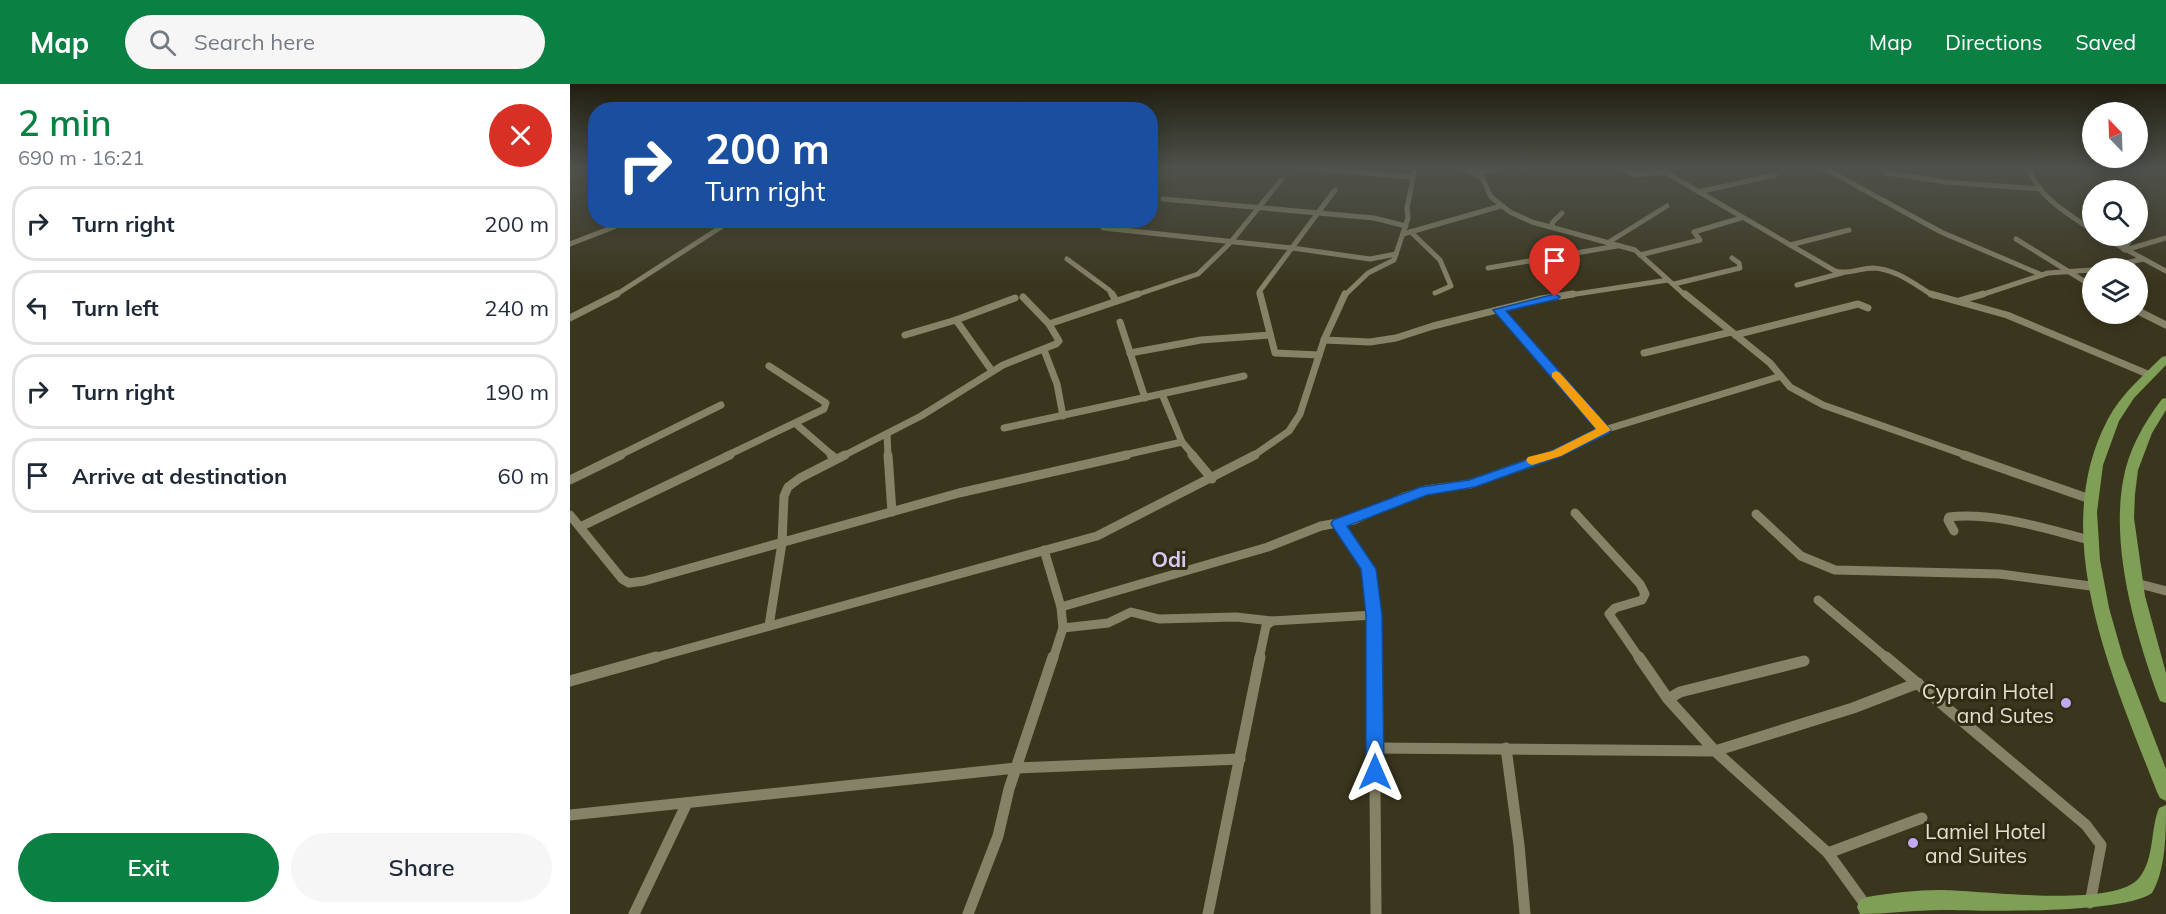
<!DOCTYPE html>
<html lang="en">
<head>
<meta charset="utf-8">
<style>
  body { margin:0; font-family:Mulish,sans-serif; background:#f6f6f7; color:#1f2937; height:100vh; display:flex; flex-direction:column; font-size:22px; white-space:nowrap }
  * { box-sizing:border-box; margin:0 }
  p { font-size:20px; color:#747a83 }
  .icon { flex:none; width:33px; height:33px; fill:none; stroke:currentColor; stroke-width:2; stroke-linecap:round; stroke-linejoin:round }
  .map { position:relative; flex:1; overflow:hidden }
  .drawer { display:flex; flex-direction:column; background:#fff; width:570px }
  .drawer>* { flex:none }
  .hud { position:absolute; left:18px; top:18px; width:570px; height:126px; border-radius:24px; box-shadow:0 3px 15px #0003; background:#1a4fa0; color:#fff; overflow:hidden }
  .needle { width:39px; rotate:337deg }
  .tools { position:absolute; left:1512px; top:18px; display:grid; gap:12px }
  .tools a { display:grid; place-items:center; width:66px; height:66px; border-radius:50%; background:#fff; box-shadow:0 3px 15px #0003; font-size:30px }
  .pin { position:absolute; display:grid; place-items:center; width:51px; height:51px; color:#fff; margin:-62px -26px; border-radius:50% 50% 50% 0; rotate:-45deg; box-shadow:0 0 6px #0007 }
  .pin .icon { rotate:45deg }
  .me { position:absolute; width:66px; margin:-33px; rotate:0deg; stroke-linejoin:round; filter:drop-shadow(0 0 4px #0008) }
  .turn { display:flex; align-items:center; gap:21px; height:126px; padding:0 18px; font-size:27px }
  .turn .icon { width:78px; height:78px; stroke-width:2.5 }
  .turn b { display:block; font-size:42px; line-height:51px }
  .round { display:grid; place-items:center; flex:none; width:63px; height:63px; border-radius:32px; background:#f6f6f7 }
  .summary { display:flex; align-items:center; justify-content:space-between; height:102px; padding:0 18px }
  h1 { font-size:36px; font-weight:600; line-height:45px; color:#0b8043 }
  .button { display:flex; gap:12px; margin-top:auto; padding:12px 18px }
  .button a { flex:1; height:69px; border-radius:36px; background:#0b8043; color:#fff; font-size:24px; font-weight:600; line-height:69px; text-align:center }
  .button a+a { background:#f6f6f7; color:#1f2937 }
  ul { padding:0; list-style:none }
  li { display:flex; align-items:center; gap:18px; height:75px; margin:0 12px 9px; padding:0 6px; border:3px solid #e0e1e3; border-radius:24px }
  li div { flex:1 }
  li b { display:block; font-size:22px }
  li em { font-style:normal }
  header { display:flex; align-items:center; gap:36px; box-sizing:border-box; height:84px; padding:0 30px; background:#0b8043; color:#fff }
  header strong { font-size:28px }
  nav { display:flex; gap:33px; margin-inline-start:auto; font-size:21px }
  .search { width:420px; height:54px; background:#f6f6f7; display:flex; align-items:center; gap:15px; box-sizing:border-box; padding:0 21px; border-radius:33px; color:#747a83; font-size:22px }
  main { display:flex; flex:1; min-height:0 }
  .map>svg:first-child { display:block }
  .lines { fill:none; stroke-linecap:round; stroke-linejoin:round }
  .minor-far3 { stroke:#868267; stroke-width:5 }
  .minor-far2 { stroke:#868267; stroke-width:7 }
  .minor-far1 { stroke:#868267; stroke-width:9 }
  .minor { stroke:#868267; stroke-width:11 }
  .primary { fill:#7e9f55; fill-rule:evenodd }
  .route { fill:#1a73e8; stroke:#114b97; stroke-width:1.5 }
  .slow { fill:#f59e0b }
  .poi-dot { fill:#c0a8f3; stroke:#302c14; stroke-width:2 }
  .labels { text-anchor:middle; dominant-baseline:central; stroke-width:6; stroke-linejoin:round; paint-order:stroke }
  .quarter-label { font-size:21px; font-weight:bold; fill:#d6caf4; stroke:#302c14 }
  .near-poi-label { font-size:21px; fill:#e1dfd1; stroke:#302c14; text-anchor:end }
</style>
</head>
<body>
<header>
<strong>Map</strong>
<div class="search"><svg class="icon" aria-label="search" viewBox="0 0 24 24"><circle cx="10" cy="10" r="6"/><path d="M15 15l6 6"/></svg>Search here</div>
<nav><a>Map</a><a>Directions</a><a>Saved</a></nav>
</header>
<main>
<section class="drawer">
<div class="summary"><div><h1>2 min</h1><p>690 m · 16:21</p></div><a class="round" style="background:#d93025;color:#fff"><svg class="icon" aria-label="close" viewBox="0 0 24 24"><path d="M6 6l12 12M18 6L6 18"/></svg></a></div>
<ul>
<li><svg class="icon" aria-label="right" viewBox="0 0 24 24"><path d="M7 20v-9h11M14 6l5 5-5 5"/></svg><div><b>Turn right</b></div><em>200 m</em></li>
<li><svg class="icon" aria-label="left" viewBox="0 0 24 24"><path d="M17 20v-9H6M10 6l-5 5 5 5"/></svg><div><b>Turn left</b></div><em>240 m</em></li>
<li><svg class="icon" aria-label="right" viewBox="0 0 24 24"><path d="M7 20v-9h11M14 6l5 5-5 5"/></svg><div><b>Turn right</b></div><em>190 m</em></li>
<li><svg class="icon" aria-label="arrive" viewBox="0 0 24 24"><path d="M6 21V4h12l-3 4 3 4H6"/></svg><div><b>Arrive at destination</b></div><em>60 m</em></li>
</ul>
<div class="button"><a>Exit</a><a>Share</a></div>
</section>
<div class="map">
<svg width="1596" height="830" viewBox="0 0 1596 830">
  <rect width="100%" height="100%" fill="#3a361e"/>
  <g class="lines">
    <g class="minor-far3">
      <path d="M736,84L841,93"/>
      <path d="M893,84L912,93L921,113L940,128L962,138L1065,166L1116,212"/>
      <path d="M1051,84L1065,91L1095,88"/>
      <path d="M1096,84L1095,88L1265,187C1278,191 1290,184 1303,184C1326,185 1344,200 1364,212"/>
      <path d="M1254,84L1371,148L1472,191"/>
      <path d="M1459,84C1466,112 1500,131 1522,146"/>
      <path d="M907,89L930,84"/>
      <path d="M1317,89L1376,98L1471,105"/>
      <path d="M1543,105L1547,106"/>
      <path d="M1128,108L1205,91"/>
      <path d="M1568,114L1576,119L1568,123"/>
      <path d="M593,115L804,134L836,142"/>
      <path d="M983,143L982,139L992,129"/>
      <path d="M533,144L722,164L800,175L826,170"/>
      <path d="M841,148L870,176L881,202L865,209"/>
      <path d="M833,150L931,122"/>
      <path d="M1531,152L1596,187"/>
      <path d="M1446,155L1522,202"/>
      <path d="M1039,158L1097,122"/>
      <path d="M0,160L44,143"/>
      <path d="M1220,161L1279,146"/>
      <path d="M1553,165L1559,158L1558,152"/>
      <path d="M1555,166L1596,154"/>
      <path d="M1070,171L1130,156L1124,148L1171,134"/>
      <path d="M497,175L539,206L543,212"/>
      <path d="M918,184L1047,162"/>
      <path d="M1534,184L1573,175"/>
      <path d="M1104,200L1170,184L1169,179L1162,174"/>
      <path d="M1227,201L1272,189"/>
      <path d="M44,212L162,136"/>
      <path d="M563,212L628,190L660,159L711,96"/>
      <path d="M690,212L689,208L765,106"/>
      <path d="M774,212L798,189L824,176L838,134L837,124L845,84"/>
      <path d="M993,212L1098,196"/>
      <path d="M1408,212L1478,189L1522,186"/>
    </g>
    <g class="minor-far2">
      <path d="M542,210L546,217"/>
      <path d="M690,210L705,269L749,271"/>
      <path d="M1115,210L1200,279L1220,303L1253,321L1398,372"/>
      <path d="M1361,210L1437,231L1580,291"/>
      <path d="M453,213L479,240"/>
      <path d="M1389,217L1413,210"/>
      <path d="M928,226L1034,346"/>
      <path d="M1568,227L1596,241"/>
      <path d="M0,234L47,210"/>
      <path d="M386,236L422,287"/>
      <path d="M550,238L575,314"/>
      <path d="M335,251L386,236L445,214"/>
      <path d="M1165,251L1288,220L1298,224"/>
      <path d="M754,256L800,258L826,254L863,242L971,215L1003,210"/>
      <path d="M474,266L487,300L493,332"/>
      <path d="M560,269L631,256L700,251"/>
      <path d="M1074,269L1161,248"/>
      <path d="M592,310L612,358L624,372"/>
      <path d="M226,340L263,372"/>
      <path d="M434,344L674,292"/>
      <path d="M317,350L318,372"/>
      <path d="M48,372L151,321"/>
      <path d="M156,372L254,325L256,319L199,282"/>
      <path d="M273,372L351,332L433,281L486,260L489,257L479,240L568,210"/>
      <path d="M550,372L612,358"/>
      <path d="M683,372L719,347L730,330L754,256L775,210"/>
      <path d="M978,372L1034,346L1211,292"/>
    </g>
    <g class="minor-far1">
      <path d="M261,371L266,375"/>
      <path d="M318,371L322,428"/>
      <path d="M622,371L642,395"/>
      <path d="M1394,371L1520,415"/>
      <path d="M0,396L51,371"/>
      <path d="M1005,429L1070,500L1075,510L1072,516L1045,524L1039,530L1070,575"/>
      <path d="M1186,430L1231,472L1265,486L1430,490L1528,503"/>
      <path d="M0,431L52,495L59,499L74,497L389,409L557,371"/>
      <path d="M768,440L798,485L804,531V575"/>
      <path d="M10,443L160,371"/>
      <path d="M1384,447L1378,436L1379,433C1426,428 1475,445 1520,456"/>
      <path d="M474,466L491,523L493,544L483,575"/>
      <path d="M1566,499L1596,507"/>
      <path d="M1248,516L1318,575"/>
      <path d="M491,523L698,463L751,442L784,436L834,413L856,406L900,400L982,371"/>
      <path d="M199,542L212,459L214,412L218,403L230,394L275,371"/>
      <path d="M493,544L538,539L561,528L589,535L666,533L702,537L804,531"/>
      <path d="M80,575L527,452L685,371"/>
      <path d="M689,575L696,542L702,537"/>
    </g>
    <g class="minor">
      <path d="M804,573L806,830"/>
      <path d="M1069,573L1098,615L1145,667L1258,769L1297,823"/>
      <path d="M1316,573L1516,741L1531,761L1520,819"/>
      <path d="M0,597L86,573"/>
      <path d="M1098,615L1110,608L1234,577"/>
      <path d="M805,664L1145,667L1283,624L1348,599"/>
      <path d="M936,664L949,761L955,830"/>
      <path d="M0,731L446,684L670,675"/>
      <path d="M1258,769L1352,734"/>
      <path d="M64,830L117,719"/>
      <path d="M398,830L428,752L439,705L483,573"/>
      <path d="M638,830L690,573"/>
    </g>
    <g class="primary">
      <path d="M1596,272V281L1564,314L1549,337L1533,381L1527,428L1530,476L1539,524L1553,573L1596,685V717L1590,714L1587,708C1544,597 1476,451 1538,335C1551,310 1573,292 1592,273Z"/>
      <path d="M1596,314V326L1582,349L1568,386L1565,410L1564,434L1575,512L1596,589V619L1590,617L1588,612C1565,548 1541,465 1553,397C1558,367 1573,340 1592,315Z"/>
      <path d="M1596,721C1596,750 1596,785 1582,809C1552,830 1417,827 1372,826C1344,826 1317,830 1290,830L1287,823L1290,816L1297,813C1321,809 1346,806 1370,806C1410,806 1544,825 1569,794C1585,774 1580,746 1589,724Z"/>
    </g>
  </g>
  <linearGradient id="sky" x2="0" y2="1"><stop stop-color="#201e10"/><stop offset="0.42" stop-color="#4f524c"/><stop offset="1" stop-color="#4f524c" stop-opacity="0"/></linearGradient>
  <rect width="1596" height="200" fill="url(#sky)"/>
  <path class="route" d="M985,210L990,213L988,215L936,227L1039,344L1041,346L1039,349L991,372L905,403L857,411L777,442L806,485L812,531L814,688L811,694L805,696L798,694L796,688V531L791,485L761,440L763,436L851,403L899,396L982,367L1026,345L923,226Z"/>
  <path class="slow" d="M986,287L990,289L1041,346L991,372L962,381L958,379L956,376L958,373L982,367L1026,345L982,293V289Z"/>
  <g class="poi-dot">
    <circle cx="1496" cy="619" r="6"/>
    <circle cx="1343" cy="759" r="6"/>
  </g>
  <g class="labels">
    <g class="quarter-label">
      <text x="599" y="475">Odi</text>
    </g>
    <g class="near-poi-label">
      <text x="1484" y="607">Cyprain Hotel<tspan x="1484" dy="24">and Sutes</tspan></text>
      <text x="1355" y="747" text-anchor="start">Lamiel Hotel<tspan x="1355" dy="24">and Suites</tspan></text>
    </g>
  </g>
</svg>
<div class="tools">
<a><svg class="needle" viewBox="-14 -14 28 28"><path d="M0-13l5 13h-10z" fill="#e53935"/><path d="M0 13l5-13h-10z" fill="#747a83"/></svg></a>
<a><svg class="icon" aria-label="search" viewBox="0 0 24 24"><circle cx="10" cy="10" r="6"/><path d="M15 15l6 6"/></svg></a>
<a><svg class="icon" aria-label="layers" viewBox="0 0 24 24"><path d="M12 4l9 5-9 5-9-5zM3 14l9 5 9-5"/></svg></a>
</div>
<div class="pin" style="left:985px;top:213px;background:#d93025"><svg class="icon" aria-label="arrive" viewBox="0 0 24 24"><path d="M6 21V4h12l-3 4 3 4H6"/></svg></div>
<svg class="me" style="left:805px;top:688px" viewBox="-20 -20 40 40"><path d="M0-17L14 15 0 8-14 15z" fill="#1a73e8" stroke="#fff" stroke-width="4"/></svg>
<div class="hud">
<div class="turn"><svg class="icon" aria-label="right" viewBox="0 0 24 24"><path d="M7 20v-9h11M14 6l5 5-5 5"/></svg><div><b>200 m</b>Turn right</div></div>
</div>
</div>
</main>
</body>
</html>
